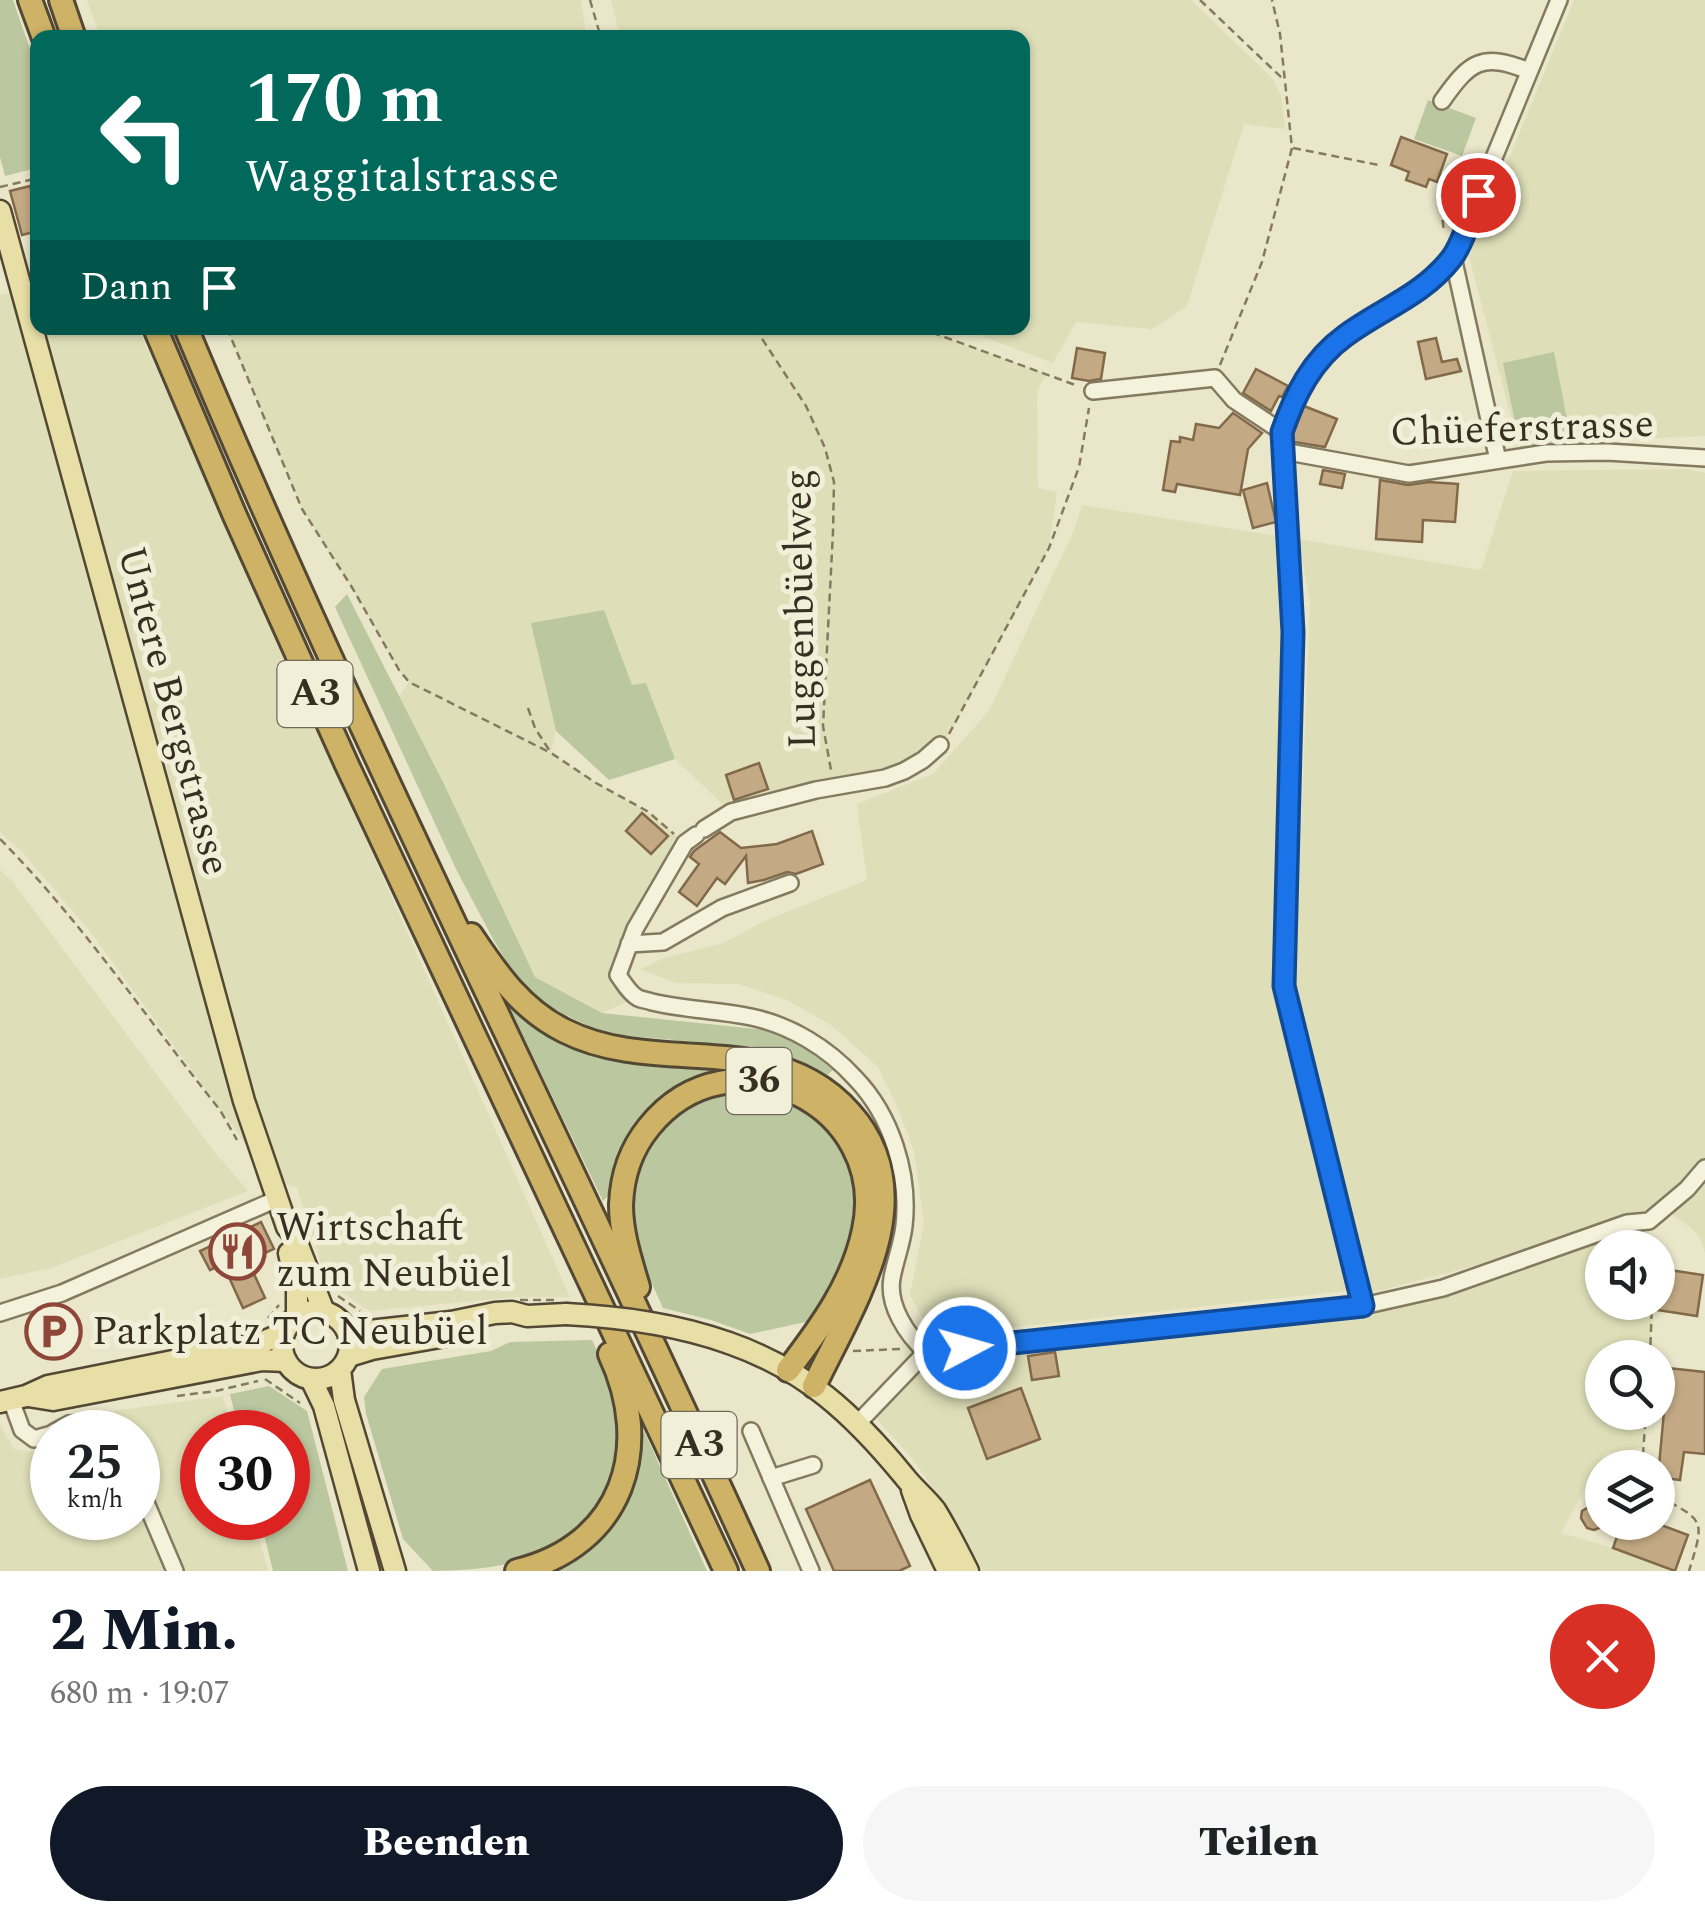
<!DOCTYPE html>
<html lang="de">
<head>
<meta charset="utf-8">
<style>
  body { margin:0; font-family:Spectral,serif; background:#f6f6f6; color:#202124; height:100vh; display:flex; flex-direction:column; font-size:38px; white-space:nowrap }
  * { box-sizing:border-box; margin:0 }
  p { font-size:32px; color:#757577 }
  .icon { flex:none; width:55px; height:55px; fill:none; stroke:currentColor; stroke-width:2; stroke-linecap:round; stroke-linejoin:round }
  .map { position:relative; height:1571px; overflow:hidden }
  .sheet { display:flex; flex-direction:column; background:#fff; flex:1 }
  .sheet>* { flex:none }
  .banner { position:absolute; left:30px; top:30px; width:1000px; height:305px; border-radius:20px; box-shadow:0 2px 8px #0004; background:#00695c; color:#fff; overflow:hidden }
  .tools { position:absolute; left:1585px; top:1230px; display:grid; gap:20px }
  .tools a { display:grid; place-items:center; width:90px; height:90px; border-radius:50%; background:#fff; box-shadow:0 2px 8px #0004; font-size:50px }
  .speed { position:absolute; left:30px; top:1410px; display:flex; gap:20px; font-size:50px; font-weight:700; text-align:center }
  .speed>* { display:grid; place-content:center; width:130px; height:130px; border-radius:50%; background:#fff; box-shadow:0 2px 8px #0004; line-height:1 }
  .speed small { font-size:25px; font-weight:400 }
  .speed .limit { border:15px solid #d22; background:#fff; color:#111 }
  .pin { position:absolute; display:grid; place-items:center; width:85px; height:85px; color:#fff; margin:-42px; border:5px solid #fff; border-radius:50%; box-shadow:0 2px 10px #0007 }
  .me { position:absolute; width:110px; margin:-55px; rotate:84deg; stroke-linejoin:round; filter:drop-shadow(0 0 8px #0008) }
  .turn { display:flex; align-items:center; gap:35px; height:210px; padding:0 50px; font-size:45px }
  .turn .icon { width:130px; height:130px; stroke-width:2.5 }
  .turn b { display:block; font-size:70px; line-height:85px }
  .then { display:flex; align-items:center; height:95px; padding:0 50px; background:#0003; gap:20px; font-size:38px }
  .round { display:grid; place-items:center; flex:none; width:105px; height:105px; border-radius:52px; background:#f6f6f6 }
  .headline { display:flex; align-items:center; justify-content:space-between; height:170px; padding:0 50px }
  h1 { font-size:60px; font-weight:800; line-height:75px; color:#111827 }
  .cta { display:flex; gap:20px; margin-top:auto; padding:20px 50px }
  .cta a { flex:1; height:115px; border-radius:60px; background:#111827; color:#fff; font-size:40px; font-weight:800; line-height:115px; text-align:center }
  .cta a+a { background:#f6f6f6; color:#202124 }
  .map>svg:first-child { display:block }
  .farmland { fill:#dedfb8 }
  .green { fill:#bbc79f }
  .building { fill:#c3aa84; stroke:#816949; stroke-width:2.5 }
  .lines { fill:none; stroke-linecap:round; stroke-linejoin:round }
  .minor-casing { stroke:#847a60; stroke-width:20 }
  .major-casing { stroke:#534834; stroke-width:25 }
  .highway-casing { stroke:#534834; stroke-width:28 }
  .path { stroke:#847a60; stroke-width:2.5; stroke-dasharray:8 5; stroke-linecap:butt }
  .minor { stroke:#f5f2dc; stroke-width:15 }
  .major { stroke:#e8dfa7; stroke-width:20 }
  .highway { stroke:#ceb366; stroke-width:22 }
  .major-bridge-casing { stroke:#534834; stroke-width:25; stroke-linecap:butt }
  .path-bridge { stroke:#847a60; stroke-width:2.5; stroke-dasharray:8 5; stroke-linecap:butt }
  .major-bridge { stroke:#e8dfa7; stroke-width:20 }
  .route-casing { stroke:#114b97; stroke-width:25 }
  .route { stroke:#1a73e8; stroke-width:18 }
  .labels { text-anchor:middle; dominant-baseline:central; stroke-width:10; stroke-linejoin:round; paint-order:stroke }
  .shield { fill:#f2efd9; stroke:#6f6959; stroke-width:2.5 }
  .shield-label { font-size:38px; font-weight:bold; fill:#373022 }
  .street-label { font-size:40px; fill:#373022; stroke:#f2efd9 }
  .poi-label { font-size:40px; fill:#373022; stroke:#f2efd9; text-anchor:start }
</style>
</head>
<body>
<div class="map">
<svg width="1705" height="1571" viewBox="0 0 1705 1571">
  <rect width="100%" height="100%" fill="#eae6ca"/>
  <g class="farmland">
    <path d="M87,0H581L587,37H100Z"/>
    <path d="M611,0H1191L1272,78L1281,95L1285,129L1244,124L1187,306L1152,329L1076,322L1053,363L960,328H1022V38L620,37Z"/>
    <path d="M1574,0H1705V436L1518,444L1469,256Z"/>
    <path d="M12,292L193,958L248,1147L89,930L23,853L0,832V295Z"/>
    <path d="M40,328H138L570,1297H516L369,1311L327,1282L297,1188L284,1184L248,1085Z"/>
    <path d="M227,328H920L1047,374L1037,391L1038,488L1057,492L1049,548L953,728L940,745L923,760L731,812L675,759L646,684L632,685L604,610L532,623L556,731L551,753L596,783L647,811L685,843L618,975L636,998L602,1013L535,977L444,784L399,697L409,682L399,670L353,589L302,509Z"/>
    <path d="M1687,469L1705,473V1253L1699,1237L1692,1229L1665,1209L1649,1221L1650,1247L1602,1248V1302L1652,1303L1650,1357L1602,1358V1412L1646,1413L1643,1448L1607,1453L1601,1459L1561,1533L1613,1548L1675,1571H983L967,1540L941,1500L911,1457L880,1423L877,1417L881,1407L932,1358L1363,1306L1535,1250L1370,1293L1295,984L1310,602L1298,539L1481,570L1513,471Z"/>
    <path d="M1082,505L1279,536L1282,643L1272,984L1346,1291L933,1336L910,1295L924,1224L914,1151L897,1106L878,1067L831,1025L787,1000L739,984L675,983L640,969L664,958L724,943L762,922L867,880L857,804L933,774L989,711L1075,528Z"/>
    <path d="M0,870L13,882L212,1149L248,1191L51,1268L0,1279Z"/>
    <path d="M223,1396L232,1432H202V1518H254L268,1571H182L138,1468V1432H122L113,1411Z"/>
    <path d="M0,1425L14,1449L40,1453L52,1446V1518H138V1506L165,1571H0Z"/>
  </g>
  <g class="green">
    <path d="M0,0H13L37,69V168L5,176L0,157Z"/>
    <path d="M1428,100L1476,118L1462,156L1414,139Z"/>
    <path d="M1554,352L1571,440L1520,447L1503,363Z"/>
    <path d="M347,594L444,784L535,977L602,1013L785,1032L833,1070L825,1077L769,1048L604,1034L540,1002L518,980L493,939L456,869L335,607Z"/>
    <path d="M604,610L632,685L646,683L675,759L609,780L556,731L531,623Z"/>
    <path d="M507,1003H512L525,1016L769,1074L680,1090L613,1191L603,1201Z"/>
    <path d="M740,1092C750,1093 761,1093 771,1096C841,1112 870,1181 850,1246C841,1273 824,1297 810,1321L750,1334L711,1320L663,1308C655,1290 645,1270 639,1251C621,1189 642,1129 702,1101C713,1096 728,1095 740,1092Z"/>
    <path d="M592,1340C600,1358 611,1377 617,1397C623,1418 621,1451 614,1472C607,1494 596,1515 579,1531C543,1564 479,1571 433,1571L403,1539L366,1414L364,1397L382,1369L491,1351L510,1342Z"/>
    <path d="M269,1386L307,1411L348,1571H273L260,1518H288V1432H239L230,1394Z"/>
    <path d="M644,1431L707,1571H550L617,1515L637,1470Z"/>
  </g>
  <g class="building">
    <path d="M1401,137L1447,154L1437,182L1429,179L1426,187L1406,180L1409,172L1391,165Z"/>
    <path d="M30,186L38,215V231L22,235L10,191Z"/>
    <path d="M1436,338L1442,362L1457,359L1461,371L1426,379L1418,342Z"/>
    <path d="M1077,348L1105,353L1101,379L1089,381L1072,378Z"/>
    <path d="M1256,369L1288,386L1282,397L1279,396L1271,411L1243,393Z"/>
    <path d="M1304,406L1337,419L1325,447L1294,442L1293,434Z"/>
    <path d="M1233,413L1262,433L1248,449L1240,495L1177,484L1175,492L1163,490L1171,441L1180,442V437L1193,440L1196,424L1219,428Z"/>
    <path d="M1323,470L1345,474L1342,488L1320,484Z"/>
    <path d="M1380,480L1408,485L1429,482L1458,484L1455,522L1423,520L1422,542L1376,539Z"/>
    <path d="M1267,483L1276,522L1253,528L1243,490Z"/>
    <path d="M759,763L768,789L734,800L726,775Z"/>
    <path d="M642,813L668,836L651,854L626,831Z"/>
    <path d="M812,831L823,864L796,874L787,872L764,880L748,883L746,856L725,884L717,878L697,906L679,892L699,864L690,857L694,851L720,832L741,848L777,844Z"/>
    <path d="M261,1222L274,1249L248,1261L265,1298L243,1308L223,1264L210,1270L200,1251Z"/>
    <path d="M1663,1269L1703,1275L1697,1316L1657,1310Z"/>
    <path d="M1055,1352L1059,1376L1032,1380L1028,1356Z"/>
    <path d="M1668,1368L1705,1372V1454L1684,1452L1680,1480L1658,1477Z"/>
    <path d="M1021,1388L1040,1439L987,1459L968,1408Z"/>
    <path d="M870,1480L910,1566L899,1571H834L806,1509Z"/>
    <path d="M1592,1505L1602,1509V1527L1594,1530L1587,1528L1581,1518L1582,1511Z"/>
    <path d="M1622,1522H1653L1688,1535L1675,1571L1613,1548Z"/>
  </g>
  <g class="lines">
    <defs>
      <g id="minor">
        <path d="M1442,101C1470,61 1482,52 1529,71"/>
        <path d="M1453,257L1498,460"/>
        <path d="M1093,391L1215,378L1234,400L1282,432"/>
        <path d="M1283,451L1409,474L1546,453L1607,452L1705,458"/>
        <path d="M704,829L731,812L816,790L885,778L904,771L923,760L940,745"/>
        <path d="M696,835L685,843L635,929L618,975C623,982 630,994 638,998C642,1000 647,1000 652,1002C685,1010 718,1010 751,1017C790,1025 828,1048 855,1078C891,1115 910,1174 904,1226C902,1244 895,1261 892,1278C887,1305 907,1335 926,1352"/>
        <path d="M629,944L663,942L722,908L790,883"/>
        <path d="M1363,1306L1284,985L1293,632L1282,432L1292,402L1305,379L1324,355L1345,336L1404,301L1453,257L1559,0"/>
        <path d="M0,1313L62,1293L277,1199"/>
        <path d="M11,1400L22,1430L34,1439L52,1434"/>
        <path d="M858,1423L926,1352L1363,1306L1443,1288L1627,1223L1649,1221L1687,1189L1705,1168"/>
        <path d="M751,1431L811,1571"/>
        <path d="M54,1432L69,1424L105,1422L116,1432"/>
        <path d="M771,1478L813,1465"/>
        <path d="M138,1484L175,1571"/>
      </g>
      <g id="major">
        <path d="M0,211L244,1101L287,1227L294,1235L324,1312"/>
        <path d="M289,1253L297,1289V1317"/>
        <circle cx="316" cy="1345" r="34"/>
        <path d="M347,1330L369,1331L451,1322L495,1313L512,1312L527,1316L566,1314"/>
        <path d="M729,1343C806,1370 853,1414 904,1476C913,1488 926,1498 935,1510C947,1529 958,1551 968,1571"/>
        <path d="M349,1356L372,1349L474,1331"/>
        <path d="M340,1370L344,1400L395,1571"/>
        <path d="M311,1379L324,1406L369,1571"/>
        <path d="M28,1396L53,1400L262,1360L286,1361"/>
        <path d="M0,1402L26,1396L48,1386L258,1344L284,1333"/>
        <path d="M912,1490L921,1515L948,1571"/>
      </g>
      <g id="highway">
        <path d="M30,0L44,38"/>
        <path d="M61,0L74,38"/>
        <path d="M155,328L235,516L347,765L726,1571"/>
        <path d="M186,328C362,749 570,1155 758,1571"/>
        <path d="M471,935C497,974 522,1010 565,1031C620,1059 685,1052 744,1060C785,1066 822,1081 850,1113C925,1197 853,1304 814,1386"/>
        <path d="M638,1287C630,1260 621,1233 621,1205C622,1176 631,1149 649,1127C730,1026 891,1104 864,1230C853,1284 820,1328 788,1370"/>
        <path d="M517,1571C623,1545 654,1448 610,1354"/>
      </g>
    </defs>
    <use href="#minor" class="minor-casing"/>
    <use href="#major" class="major-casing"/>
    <use href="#highway" class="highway-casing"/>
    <g class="path">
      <path d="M590,0L601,38"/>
      <path d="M1200,0L1283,79"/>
      <path d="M1293,148L1379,165"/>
      <path d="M0,187L38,178"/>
      <path d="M1441,207L1444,232"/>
      <path d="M227,328L302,509L353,589L399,670L409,682L551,753"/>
      <path d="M755,328L806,406L825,448L834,482L833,532L823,726L831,770"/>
      <path d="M920,328L1078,386"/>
      <path d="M1220,365L1262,262L1292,148L1280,34L1272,0"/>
      <path d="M528,708L535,728L551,753L596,783L647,811L674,834"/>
      <path d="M949,734L1049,548L1079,467L1089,408"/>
      <path d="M0,839C82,922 147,1019 220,1110L237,1140"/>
      <path d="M1650,1238V1248"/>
      <path d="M338,1296L360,1311"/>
      <path d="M268,1318L279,1305"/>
      <path d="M853,1351L900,1349"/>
      <path d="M1650,1358L1652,1302"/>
      <path d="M265,1379L300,1403"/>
      <path d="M177,1396L216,1391L258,1381"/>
      <path d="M1642,1468L1646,1412"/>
      <path d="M1658,1496C1705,1521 1705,1519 1689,1571"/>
    </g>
    <use href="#minor" class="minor"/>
    <use href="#major" class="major"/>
    <use href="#highway" class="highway"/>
    <defs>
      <path id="major-bridge" d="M566,1314C622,1317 676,1324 729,1343"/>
    </defs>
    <use href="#major-bridge" class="major-bridge-casing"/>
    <path class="path-bridge" d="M520,1300H554"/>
    <use href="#major-bridge" class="major-bridge"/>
  </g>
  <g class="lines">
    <defs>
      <path id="route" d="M965,1348L1363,1306L1284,986L1293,632L1282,432C1295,394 1312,360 1345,336C1381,309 1422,296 1451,259C1463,244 1471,214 1478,195"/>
    </defs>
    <use href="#route" class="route-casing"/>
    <use href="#route" class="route"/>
  </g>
  <defs>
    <symbol id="restaurant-ring" viewBox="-11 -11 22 22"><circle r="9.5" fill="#f2efd9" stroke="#8d4637" stroke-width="1.5"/><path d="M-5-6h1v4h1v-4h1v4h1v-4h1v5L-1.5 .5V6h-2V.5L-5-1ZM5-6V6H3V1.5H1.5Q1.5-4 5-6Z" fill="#8d4637"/></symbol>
    <symbol id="parking-ring" viewBox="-11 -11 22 22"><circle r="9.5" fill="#f2efd9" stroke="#8d4637" stroke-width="1.5"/><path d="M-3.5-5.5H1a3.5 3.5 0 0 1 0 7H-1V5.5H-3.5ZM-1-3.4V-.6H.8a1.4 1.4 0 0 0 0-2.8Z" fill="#8d4637"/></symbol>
  </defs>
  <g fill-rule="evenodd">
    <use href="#restaurant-ring" x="206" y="1220" width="63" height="63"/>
    <use href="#parking-ring" x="22" y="1300" width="63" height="63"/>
  </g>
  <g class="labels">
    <g class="shield">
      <rect x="277.5" y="661" width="75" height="66" rx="8"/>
      <rect x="726.5" y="1048" width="65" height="66" rx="8"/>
      <rect x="661.5" y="1412" width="75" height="66" rx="8"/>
    </g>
    <g class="shield-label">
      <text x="315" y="694">A3</text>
      <text x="759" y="1081">36</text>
      <text x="699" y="1445">A3</text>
    </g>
    <g class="street-label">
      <text transform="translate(1522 429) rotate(-2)">Chüeferstrasse</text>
      <text transform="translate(801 609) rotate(-91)">Luggenbüelweg</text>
      <text transform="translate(173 711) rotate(75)">Untere Bergstrasse</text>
    </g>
    <g class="poi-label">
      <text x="276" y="1228">Wirtschaft<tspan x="276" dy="46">zum Neubüel</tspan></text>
      <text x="92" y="1332">Parkplatz TC Neubüel</text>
    </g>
  </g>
</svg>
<div class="tools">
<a><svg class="icon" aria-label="sound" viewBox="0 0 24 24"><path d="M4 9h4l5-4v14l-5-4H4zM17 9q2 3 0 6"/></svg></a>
<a><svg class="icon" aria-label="search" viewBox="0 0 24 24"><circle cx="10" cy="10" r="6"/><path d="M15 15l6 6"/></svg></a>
<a><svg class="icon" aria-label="layers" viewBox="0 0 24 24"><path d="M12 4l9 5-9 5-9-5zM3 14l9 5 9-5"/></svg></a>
</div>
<div class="speed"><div>25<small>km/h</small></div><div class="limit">30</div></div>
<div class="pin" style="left:1478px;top:195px;background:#d93025"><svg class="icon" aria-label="arrive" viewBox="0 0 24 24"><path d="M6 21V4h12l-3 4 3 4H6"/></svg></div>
<svg class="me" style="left:965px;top:1348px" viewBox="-20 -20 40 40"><circle r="17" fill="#1a73e8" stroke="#fff" stroke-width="3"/><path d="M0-11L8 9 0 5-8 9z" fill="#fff"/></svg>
<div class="banner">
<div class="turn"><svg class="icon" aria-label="left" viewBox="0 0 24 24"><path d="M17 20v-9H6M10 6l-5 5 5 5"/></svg><div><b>170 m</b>Waggitalstrasse</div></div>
<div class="then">Dann<svg class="icon" aria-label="arrive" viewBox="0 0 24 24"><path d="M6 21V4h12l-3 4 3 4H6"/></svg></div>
</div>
</div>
<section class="sheet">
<div class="headline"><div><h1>2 Min.</h1><p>680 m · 19:07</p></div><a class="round" style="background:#d93025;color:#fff"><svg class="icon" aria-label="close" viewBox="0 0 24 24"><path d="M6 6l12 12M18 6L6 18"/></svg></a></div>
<div class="cta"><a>Beenden</a><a>Teilen</a></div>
</section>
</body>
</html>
